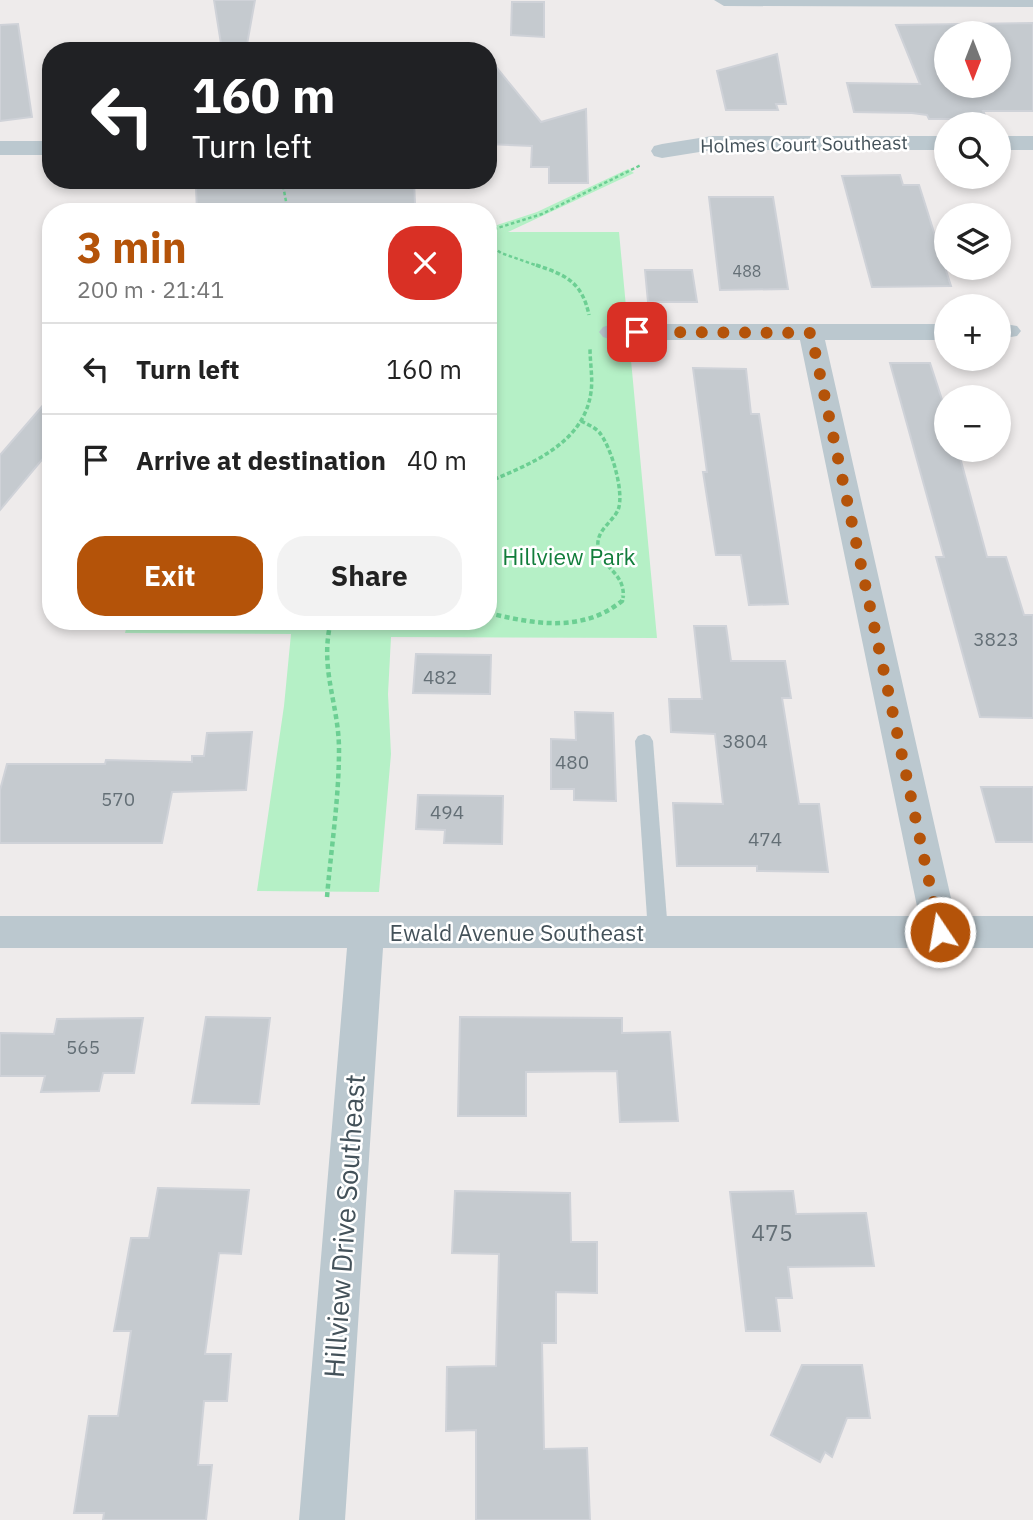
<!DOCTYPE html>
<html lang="en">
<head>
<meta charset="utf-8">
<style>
  body { margin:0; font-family:"IBM Plex Sans",sans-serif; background:#f2f2f2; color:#222; height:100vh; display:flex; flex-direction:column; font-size:26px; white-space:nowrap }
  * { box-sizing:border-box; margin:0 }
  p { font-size:23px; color:#767676 }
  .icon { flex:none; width:38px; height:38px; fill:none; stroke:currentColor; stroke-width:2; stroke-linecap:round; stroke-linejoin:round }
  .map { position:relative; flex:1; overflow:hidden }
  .panel { position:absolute; left:42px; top:203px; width:455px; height:427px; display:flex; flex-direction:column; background:#fff; border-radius:28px; box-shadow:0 4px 10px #0003 }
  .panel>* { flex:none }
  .banner { position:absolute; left:42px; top:42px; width:455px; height:147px; border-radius:28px; box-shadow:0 4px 10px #0003; background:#202124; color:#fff; overflow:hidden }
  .needle { width:46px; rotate:180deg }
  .tools { position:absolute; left:934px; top:21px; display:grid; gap:14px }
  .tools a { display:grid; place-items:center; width:77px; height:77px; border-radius:50%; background:#fff; box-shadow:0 4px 10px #0003; font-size:35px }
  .pin { position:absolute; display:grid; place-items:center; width:60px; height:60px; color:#fff; margin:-30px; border-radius:14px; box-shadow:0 4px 10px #0006 }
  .me { position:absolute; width:77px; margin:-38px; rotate:348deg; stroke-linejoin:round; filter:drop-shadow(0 0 5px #0008) }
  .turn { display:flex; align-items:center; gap:24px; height:147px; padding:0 35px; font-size:32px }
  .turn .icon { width:91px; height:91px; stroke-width:2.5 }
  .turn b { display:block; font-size:49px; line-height:60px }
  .round { display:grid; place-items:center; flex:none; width:74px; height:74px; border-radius:28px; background:#f2f2f2 }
  .head { display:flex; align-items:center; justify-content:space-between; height:119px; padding:0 35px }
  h1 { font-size:42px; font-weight:700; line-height:52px; color:#b45309 }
  .primary-button { display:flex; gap:14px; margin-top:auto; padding:14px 35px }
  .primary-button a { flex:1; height:80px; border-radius:28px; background:#b45309; color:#fff; font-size:28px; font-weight:700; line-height:80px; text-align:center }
  .primary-button a+a { background:#f2f2f2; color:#222 }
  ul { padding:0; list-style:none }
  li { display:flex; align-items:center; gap:21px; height:91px; padding:0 35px; border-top:2px solid #e0e0e0 }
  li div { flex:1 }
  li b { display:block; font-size:26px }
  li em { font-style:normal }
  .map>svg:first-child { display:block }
  .green { fill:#b5f0c6 }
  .building { fill:#c5cacf; stroke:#cfd2d8; stroke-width:2; fill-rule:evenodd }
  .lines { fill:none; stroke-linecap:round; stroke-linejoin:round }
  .path-far2 { stroke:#6ccf93; stroke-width:2.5; stroke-dasharray:3.5 2.5; stroke-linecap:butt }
  .path-far1 { stroke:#6ccf93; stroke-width:3.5; stroke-dasharray:4.5 2.5; stroke-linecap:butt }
  .path { stroke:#6ccf93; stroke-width:4.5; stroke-dasharray:5 3.5; stroke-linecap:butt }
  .lane { fill:#bbc8cf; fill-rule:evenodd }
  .street { fill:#bbc8cf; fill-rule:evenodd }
  .route { stroke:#b45309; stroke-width:12; stroke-dasharray:0 21.6 }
  .labels { text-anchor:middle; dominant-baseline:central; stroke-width:5; stroke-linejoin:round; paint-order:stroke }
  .far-number-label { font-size:16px; fill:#646f76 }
  .far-street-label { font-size:19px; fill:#435159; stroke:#fff }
  .number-label { font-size:19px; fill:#646f76 }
  .park-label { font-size:23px; fill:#127d3b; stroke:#fff }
  .street-label { font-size:23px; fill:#435159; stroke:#fff }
  .near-number-label { font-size:23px; fill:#646f76 }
  .near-street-label { font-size:28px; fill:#435159; stroke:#fff }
</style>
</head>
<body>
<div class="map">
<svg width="1033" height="1520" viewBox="0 0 1033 1520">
  <rect width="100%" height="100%" fill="#eeebeb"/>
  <path class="green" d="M628,169L634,173L508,232H619L657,638L391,637L388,694L391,754L379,892L257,891L284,706L291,634L125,633L128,621H488V228L537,212Z"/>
  <g class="building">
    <path d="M214,0H255L246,50H222Z"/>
    <path d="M512,2H544V37L511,35Z"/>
    <path d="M1033,23V111H983L985,115H966L967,119H929L927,115L912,113L854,112L847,83L920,84L896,25ZM947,33H999V86H947Z"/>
    <path d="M18,24L32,117L0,121V25Z"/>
    <path d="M777,54L786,104H776L778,110H726L717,71Z"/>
    <path d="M488,57L541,122L586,109L588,183H549V167H531L532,146L488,144Z"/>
    <path d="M900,175L903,185H919L951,286L872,287L842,176Z"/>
    <path d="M214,180H244V185L315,180H414L415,204L306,211L197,212L196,187L213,186Z"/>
    <path d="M709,197H773L788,289L720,290Z"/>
    <path d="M645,270H692L697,302H648Z"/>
    <path d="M890,363H930L947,415V450H958L987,557H1006L1024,615H1033V718L980,717L936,557H944Z"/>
    <path d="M693,368L746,369L751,414H759L788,604L749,605L741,555H716L703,472H707Z"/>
    <path d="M51,396V449L0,510V455Z"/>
    <path d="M694,626H726L731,661H785L791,698H782L799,804H819L828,872L757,871V866H677L673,803L723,804L715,734L671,732L669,699H702Z"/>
    <path d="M416,654L491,655L490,694L413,693Z"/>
    <path d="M575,712L613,713L616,801L574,800V789H551V739L576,740Z"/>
    <path d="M252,732L246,790L172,792L162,843H0V790L7,764H105L106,760L192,762V756H204L207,733Z"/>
    <path d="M981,787H1033V842H996Z"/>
    <path d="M418,795L503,796L502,844L444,843L445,830L416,829Z"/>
    <path d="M206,1017L270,1018L259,1104L192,1103Z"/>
    <path d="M460,1017L622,1018V1033L670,1032L678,1121L620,1122L617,1071L526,1072V1116H458Z"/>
    <path d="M143,1018L134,1073H103L99,1091L41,1092L45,1076H0V1033L54,1034L57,1019Z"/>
    <path d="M158,1188L249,1190L241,1254L219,1253L205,1354H231L227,1401H204L198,1465H212L206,1520H103L104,1513H74L89,1416H118L131,1331H114L131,1238H149Z"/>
    <path d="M455,1191L570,1193L571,1242H597V1293L556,1292V1343H542L544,1449L587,1448L590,1520H476V1430L446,1431L447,1367L496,1366L499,1254L452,1253Z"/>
    <path d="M793,1191L796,1214L866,1213L874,1266L788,1267L792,1298H776L780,1331H746L730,1192Z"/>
    <path d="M802,1365H862L870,1418H847L832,1457L825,1452L820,1462L771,1435Z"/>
  </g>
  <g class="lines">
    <g class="path-far2">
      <path d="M282,180L288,212"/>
      <path d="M488,231L542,214L641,165"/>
      <path d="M488,244L501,253L541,267"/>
    </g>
    <g class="path-far1">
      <path d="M536,265C566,275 582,282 589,315"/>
      <path d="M581,421C587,424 594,427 599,432C611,446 625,493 618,510C612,523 596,530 598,547C601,568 626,573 623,598"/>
      <path d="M488,482C530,464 584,444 591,392C593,378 590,363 590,348"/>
    </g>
    <g class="path">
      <path d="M488,613C535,624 582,633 622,601L623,596"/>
      <path d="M327,897C331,849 339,799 339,750C339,704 319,669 331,621"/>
    </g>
    <path class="lane" d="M644,734L650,736L653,741L668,932L665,938L658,940L651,938L648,932L635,741L638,736Z"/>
    <g class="street">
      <path d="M714,0H1033V7L724,6Z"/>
      <path d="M712,136H947V150H712L662,158L654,156L651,151L654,146L662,144Z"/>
      <rect x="999" y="136" width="34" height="14"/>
      <rect x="0" y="141" width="51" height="14"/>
      <path d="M999,323L1017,326L1021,331L1017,336L999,339Z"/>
      <path d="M612,324H947V340H825L955,916H1033V948H383L345,1520H299L347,948H0V916H919L800,340H612L603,337L599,332L603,327Z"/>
    </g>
  </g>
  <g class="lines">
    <path class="route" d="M637,332L811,333L940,932"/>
  </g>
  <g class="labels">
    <g class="far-number-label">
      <text x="747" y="271">488</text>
    </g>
    <g class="far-street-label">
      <text transform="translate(804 144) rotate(-1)">Holmes Court Southeast</text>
    </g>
    <g class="number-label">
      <text x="996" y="639">3823</text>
      <text x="440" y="677">482</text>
      <text x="745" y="741">3804</text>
      <text x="572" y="762">480</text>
      <text x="118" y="799">570</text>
      <text x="447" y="812">494</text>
      <text x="765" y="839">474</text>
      <text x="83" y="1047">565</text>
    </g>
    <g class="park-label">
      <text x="569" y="556">Hillview Park</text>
    </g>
    <g class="street-label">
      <text x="517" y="932">Ewald Avenue Southeast</text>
    </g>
    <g class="near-number-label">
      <text x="772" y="1232">475</text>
    </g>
    <g class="near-street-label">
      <text transform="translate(344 1226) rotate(-86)">Hillview Drive Southeast</text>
    </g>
  </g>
</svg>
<div class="tools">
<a><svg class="needle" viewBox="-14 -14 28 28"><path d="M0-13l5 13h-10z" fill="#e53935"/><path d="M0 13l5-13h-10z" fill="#767676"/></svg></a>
<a><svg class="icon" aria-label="search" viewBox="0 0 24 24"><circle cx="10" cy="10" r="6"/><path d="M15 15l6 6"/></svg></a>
<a><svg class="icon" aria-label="layers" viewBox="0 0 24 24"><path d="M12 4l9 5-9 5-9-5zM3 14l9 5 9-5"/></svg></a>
<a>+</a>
<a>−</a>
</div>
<div class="pin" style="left:637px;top:332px;background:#d93025"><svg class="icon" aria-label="arrive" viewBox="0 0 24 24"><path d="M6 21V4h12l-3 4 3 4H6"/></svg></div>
<svg class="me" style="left:940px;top:932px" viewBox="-20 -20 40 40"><circle r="17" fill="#b45309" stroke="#fff" stroke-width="3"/><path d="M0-11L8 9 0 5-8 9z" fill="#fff"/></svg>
<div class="banner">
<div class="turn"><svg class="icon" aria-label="left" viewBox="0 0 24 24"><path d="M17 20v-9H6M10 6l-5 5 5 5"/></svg><div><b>160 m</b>Turn left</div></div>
</div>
<section class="panel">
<div class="head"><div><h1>3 min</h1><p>200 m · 21:41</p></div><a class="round" style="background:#d93025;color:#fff"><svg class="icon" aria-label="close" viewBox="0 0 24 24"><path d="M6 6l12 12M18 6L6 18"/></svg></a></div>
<ul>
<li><svg class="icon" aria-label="left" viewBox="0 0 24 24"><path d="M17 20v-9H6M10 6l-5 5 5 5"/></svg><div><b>Turn left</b></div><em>160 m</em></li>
<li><svg class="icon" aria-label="arrive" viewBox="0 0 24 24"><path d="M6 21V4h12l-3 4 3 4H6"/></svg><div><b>Arrive at destination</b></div><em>40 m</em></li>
</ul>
<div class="primary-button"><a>Exit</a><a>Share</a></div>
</section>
</div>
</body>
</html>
